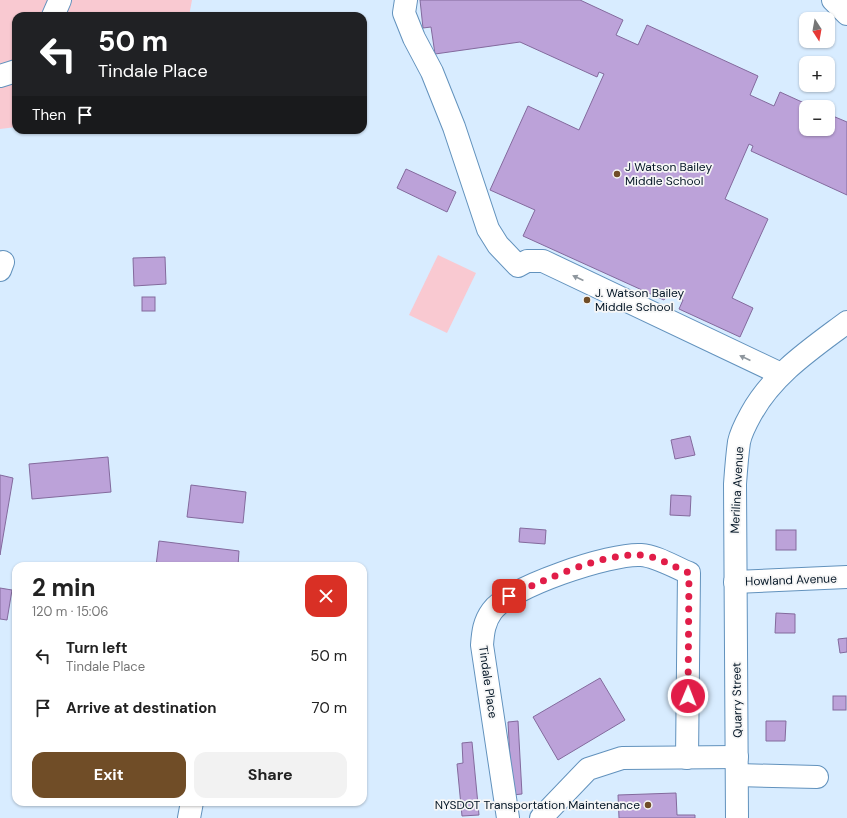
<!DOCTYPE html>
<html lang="en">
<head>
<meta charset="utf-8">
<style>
  body { margin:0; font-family:"DM Sans",sans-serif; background:#f2f2f2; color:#222; height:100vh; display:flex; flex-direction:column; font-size:15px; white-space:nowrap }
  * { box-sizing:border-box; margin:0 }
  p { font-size:13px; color:#767676 }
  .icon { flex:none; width:22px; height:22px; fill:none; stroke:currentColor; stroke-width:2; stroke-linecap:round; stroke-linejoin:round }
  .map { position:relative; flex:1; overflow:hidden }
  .sheet { position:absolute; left:12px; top:562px; width:355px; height:244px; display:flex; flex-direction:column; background:#fff; border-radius:12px; box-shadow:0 1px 3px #0004 }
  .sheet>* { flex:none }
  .banner { position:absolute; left:12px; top:12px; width:355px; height:122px; border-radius:12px; box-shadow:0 1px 3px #0004; background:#202124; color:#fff; overflow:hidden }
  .needle { width:26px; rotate:169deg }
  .buttons { position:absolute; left:799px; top:12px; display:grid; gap:8px }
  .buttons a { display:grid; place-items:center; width:36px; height:36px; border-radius:8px; background:#fff; box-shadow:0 1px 3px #0004; font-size:20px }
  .pin { position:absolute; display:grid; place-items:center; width:34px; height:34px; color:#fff; margin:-17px; border-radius:8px; box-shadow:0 2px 6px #0006 }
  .me { position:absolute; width:44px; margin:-22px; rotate:1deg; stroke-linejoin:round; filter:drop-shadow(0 0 3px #0008) }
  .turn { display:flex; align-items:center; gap:14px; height:84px; padding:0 20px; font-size:18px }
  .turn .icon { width:52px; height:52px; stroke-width:2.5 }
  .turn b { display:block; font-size:28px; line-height:34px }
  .then { display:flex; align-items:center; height:38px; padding:0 20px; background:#0003; gap:8px; font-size:15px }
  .round { display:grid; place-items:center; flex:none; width:42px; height:42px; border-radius:12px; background:#f2f2f2 }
  .summary { display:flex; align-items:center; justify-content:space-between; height:68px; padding:0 20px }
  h1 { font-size:24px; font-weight:700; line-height:30px }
  .primary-button { display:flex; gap:8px; margin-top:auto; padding:8px 20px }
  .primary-button a { flex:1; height:46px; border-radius:12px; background:#704d27; color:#fff; font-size:16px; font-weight:700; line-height:46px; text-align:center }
  .primary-button a+a { background:#f2f2f2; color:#222 }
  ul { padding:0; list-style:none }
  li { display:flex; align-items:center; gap:12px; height:52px; padding:0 20px }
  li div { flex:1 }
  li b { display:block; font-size:15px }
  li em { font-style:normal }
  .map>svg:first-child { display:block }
  .green { fill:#f9c9d1 }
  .building { fill:#bca2d9; stroke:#836a9d }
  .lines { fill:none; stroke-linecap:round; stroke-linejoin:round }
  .minor-casing { stroke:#6292bd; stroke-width:24 }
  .minor { stroke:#fff; stroke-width:22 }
  .oneway { fill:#8e969d }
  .route { stroke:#e11d48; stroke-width:7; stroke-dasharray:0 12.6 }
  .poi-dot { fill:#704d27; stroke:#f6f6f6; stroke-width:1.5 }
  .labels { text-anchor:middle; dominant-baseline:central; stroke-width:3.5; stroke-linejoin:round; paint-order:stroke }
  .poi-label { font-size:12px; fill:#041626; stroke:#f6f6f6; text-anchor:start }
  .street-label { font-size:12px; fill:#041626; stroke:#f6f6f6 }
</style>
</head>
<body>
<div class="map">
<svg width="847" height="818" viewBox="0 0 847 818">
  <rect width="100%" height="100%" fill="#d8ecff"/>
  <g class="green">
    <path d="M0,0H192L189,16H16V127L0,129Z"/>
    <path d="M438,255L476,273L447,333L409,315Z"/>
  </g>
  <g class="building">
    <path d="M420,0H580L623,20L616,35L638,45L647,25L758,76L750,95L774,106L780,92L813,107H806V129H828V114L847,122V195L751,151L753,146L749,144L725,199L768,219L732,298L753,308L740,337L679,309L683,300L668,293L664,300L523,236L535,210L490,190L528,106L579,130L604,74L599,72L597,77L520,42L435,54L431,27L423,28Z"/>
    <path d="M406,169L456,192L447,212L397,188Z"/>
    <path d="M165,257L166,284L134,286L133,258Z"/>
    <rect x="142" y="297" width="13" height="14"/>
    <path d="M690,436L695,455L675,459L671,440Z"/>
    <path d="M108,457L111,492L32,499L29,464Z"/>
    <path d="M0,475L13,478L0,555Z"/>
    <path d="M191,485L246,492L243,523L187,517Z"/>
    <path d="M671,495L691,496L690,516L670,515Z"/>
    <path d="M520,528L546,530L545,544L519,542Z"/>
    <rect x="776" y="530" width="20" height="20"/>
    <path d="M159,541L239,551L238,566H156Z"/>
    <path d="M0,588L12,590L7,620L0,619Z"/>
    <path d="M776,613L795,614V633H775Z"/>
    <path d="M847,638V652L840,653L838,639Z"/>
    <path d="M600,678L625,720L558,760L533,717Z"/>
    <rect x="833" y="696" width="13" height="14"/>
    <path d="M518,721L522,794L512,795L508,722Z"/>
    <path d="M766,721H786L785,741H766Z"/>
    <path d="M472,742L479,815L462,816L457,764L463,763L462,743Z"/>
    <path d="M676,793L677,815H695V818H619L618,795Z"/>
  </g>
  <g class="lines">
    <defs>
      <g id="minor">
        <path d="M406,0L404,13L414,38L432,72L454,127L488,229L498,245L518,266L527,261H543L781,374"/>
        <path d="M833,0L847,14"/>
        <path d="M53,16L60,0"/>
        <path d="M0,76L16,71"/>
        <path d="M0,270L3,262"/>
        <path d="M735,582L847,577"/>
        <path d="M737,775L817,777"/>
        <path d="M189,818L192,802"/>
        <path d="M508,818L482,645C483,632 484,622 492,611C509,587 611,553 641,555C657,556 674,567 689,573L687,758"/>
        <path d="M541,818L588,769L622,758L737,757"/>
        <path d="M737,818L735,484C736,470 737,456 739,442C741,432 746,423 751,414C773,374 811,349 847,322"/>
      </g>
    </defs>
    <use href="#minor" class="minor-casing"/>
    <use href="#minor" class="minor"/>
  </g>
  <defs><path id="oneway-solid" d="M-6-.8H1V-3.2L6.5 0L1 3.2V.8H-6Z"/></defs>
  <g class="oneway">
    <use href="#oneway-solid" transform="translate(578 278) rotate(-155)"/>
    <use href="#oneway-solid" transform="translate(745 358) rotate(-155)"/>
  </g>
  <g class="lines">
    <path class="route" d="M509,596C545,580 601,553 640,555C657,556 674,567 689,573L688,696"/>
  </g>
  <g class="poi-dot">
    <circle cx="617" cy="174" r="4"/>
    <circle cx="587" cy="300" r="4"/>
    <circle cx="648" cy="805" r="4"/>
  </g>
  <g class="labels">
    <g class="poi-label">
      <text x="625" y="167">J Watson Bailey<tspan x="625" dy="14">Middle School</tspan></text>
      <text x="595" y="293">J. Watson Bailey<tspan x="595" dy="14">Middle School</tspan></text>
      <text x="640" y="805" text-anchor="end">NYSDOT Transportation Maintenance</text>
    </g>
    <g class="street-label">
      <text transform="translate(737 490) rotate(-87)">Merilina Avenue</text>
      <text transform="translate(791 580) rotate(-2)">Howland Avenue</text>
      <text transform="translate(488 682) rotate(82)">Tindale Place</text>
      <text transform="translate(737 700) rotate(-91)">Quarry Street</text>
    </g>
  </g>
</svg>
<div class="buttons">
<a><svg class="needle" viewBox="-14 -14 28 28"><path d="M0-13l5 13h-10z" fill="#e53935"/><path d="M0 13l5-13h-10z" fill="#767676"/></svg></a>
<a>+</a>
<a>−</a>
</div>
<div class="pin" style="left:509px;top:596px;background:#d93025"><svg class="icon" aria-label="arrive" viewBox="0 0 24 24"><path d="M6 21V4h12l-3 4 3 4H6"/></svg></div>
<svg class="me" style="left:688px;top:696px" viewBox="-20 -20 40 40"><circle r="17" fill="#e11d48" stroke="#fff" stroke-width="3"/><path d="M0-11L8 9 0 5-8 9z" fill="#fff"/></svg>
<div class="banner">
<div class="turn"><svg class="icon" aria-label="left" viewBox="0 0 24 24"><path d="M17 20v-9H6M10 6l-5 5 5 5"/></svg><div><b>50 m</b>Tindale Place</div></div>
<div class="then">Then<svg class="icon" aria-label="arrive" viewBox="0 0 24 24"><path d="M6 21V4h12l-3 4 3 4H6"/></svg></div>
</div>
<section class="sheet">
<div class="summary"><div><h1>2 min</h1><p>120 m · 15:06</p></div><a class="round" style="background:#d93025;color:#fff"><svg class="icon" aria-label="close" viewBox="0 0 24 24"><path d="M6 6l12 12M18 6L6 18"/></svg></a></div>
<ul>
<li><svg class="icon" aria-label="left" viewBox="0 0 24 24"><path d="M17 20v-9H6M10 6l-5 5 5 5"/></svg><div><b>Turn left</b><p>Tindale Place</p></div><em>50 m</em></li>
<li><svg class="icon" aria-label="arrive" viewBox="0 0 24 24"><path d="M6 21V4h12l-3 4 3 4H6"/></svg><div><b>Arrive at destination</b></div><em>70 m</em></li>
</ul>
<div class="primary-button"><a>Exit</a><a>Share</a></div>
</section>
</div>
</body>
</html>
